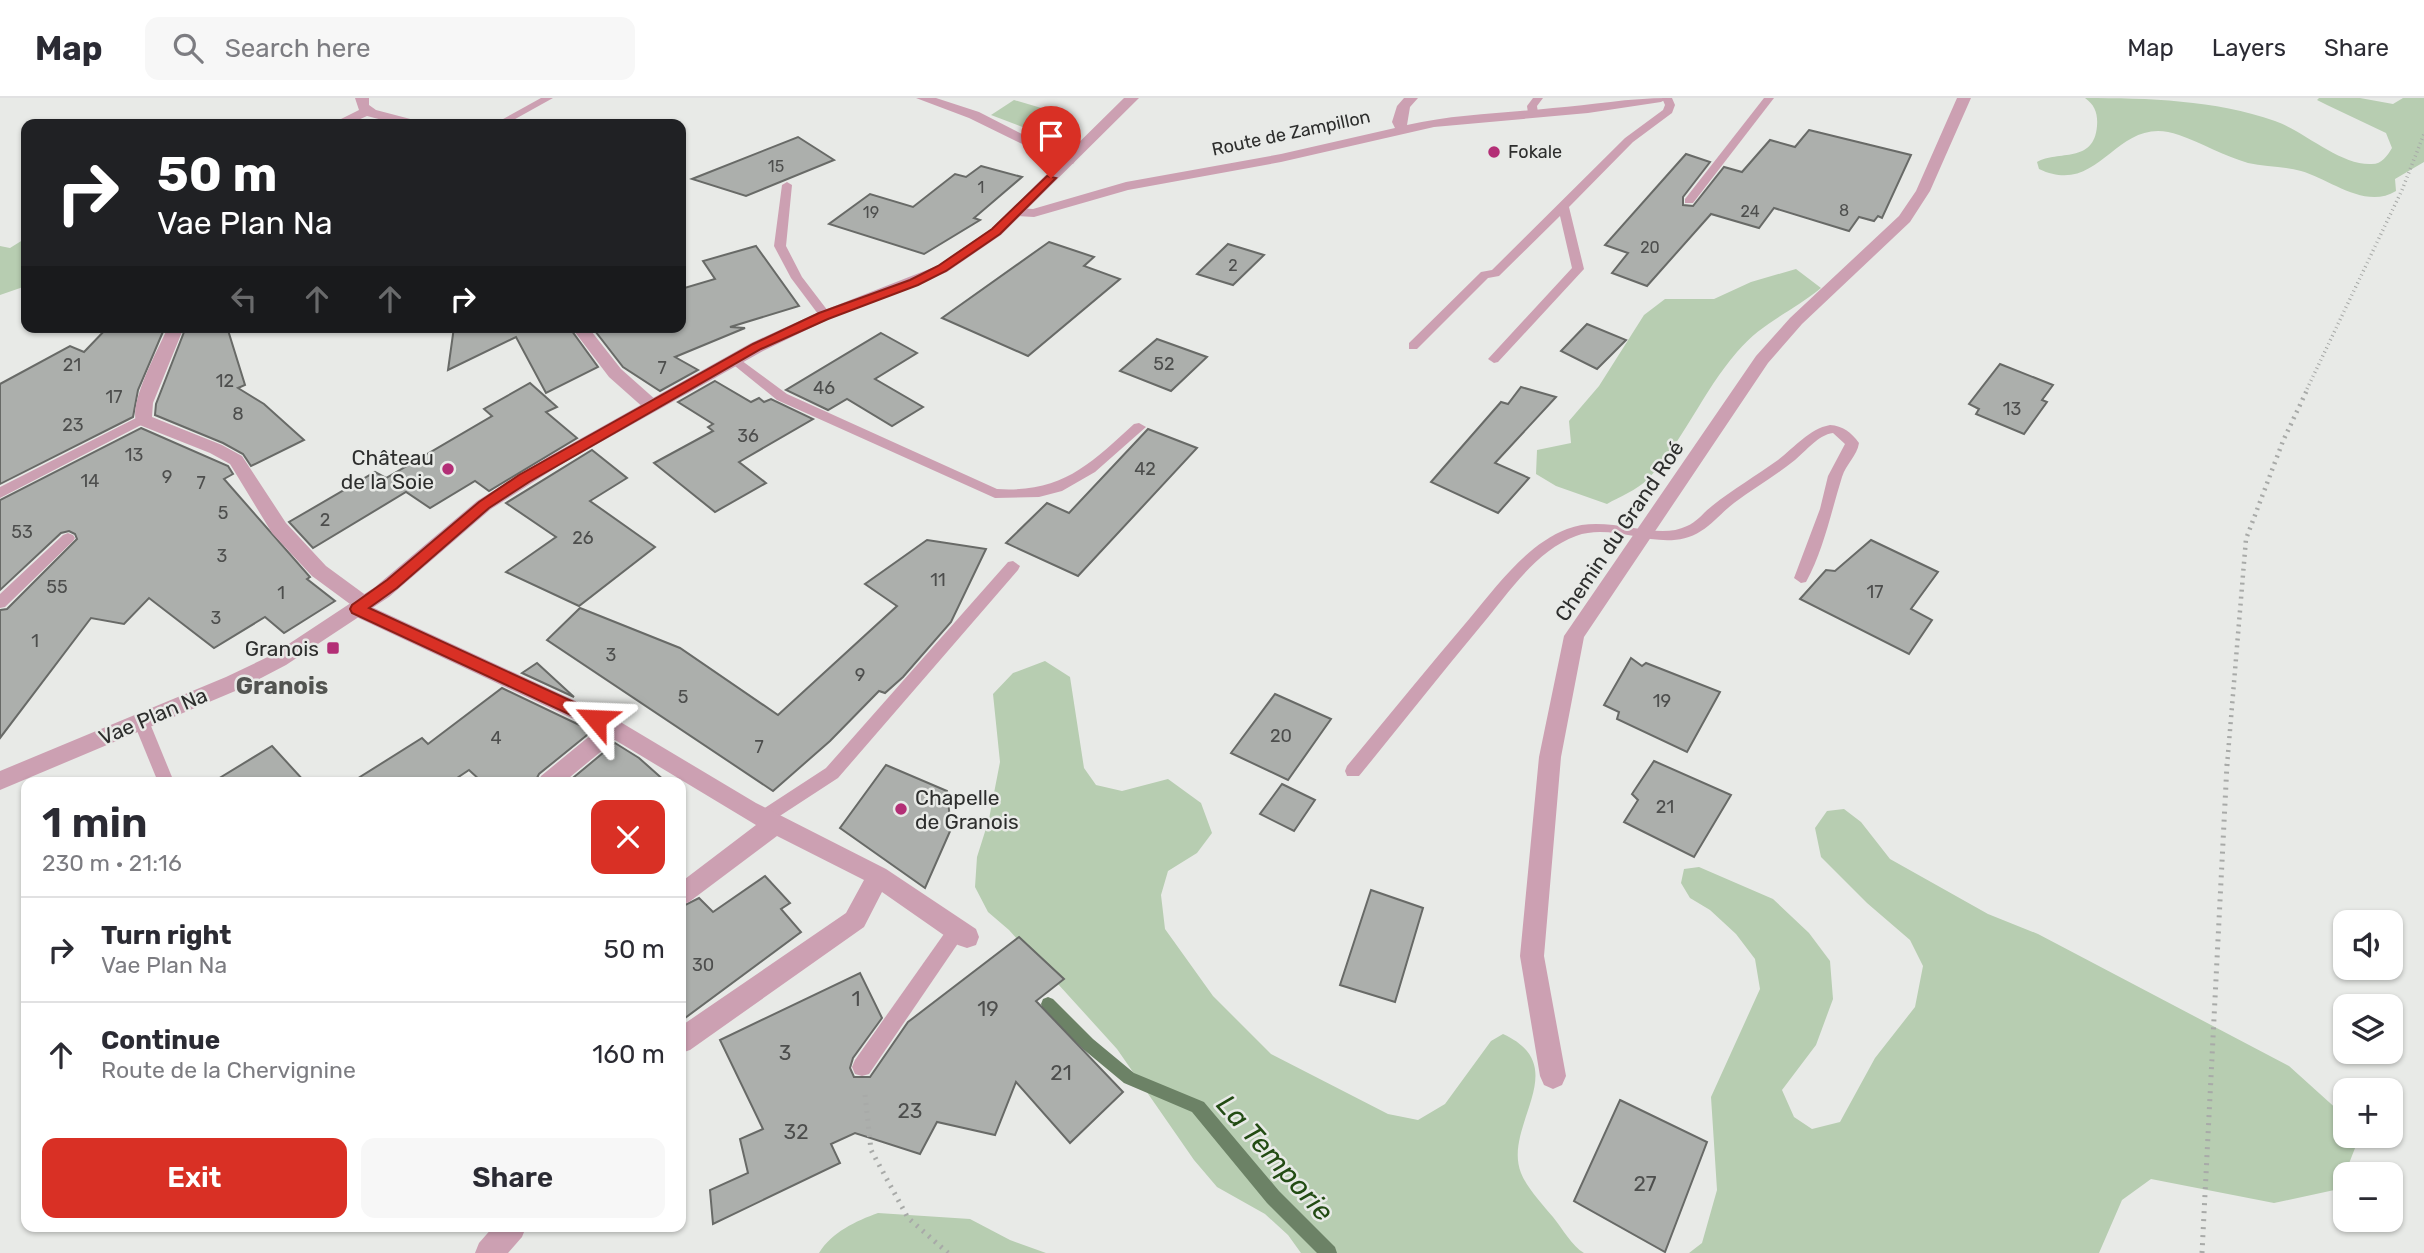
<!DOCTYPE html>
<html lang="en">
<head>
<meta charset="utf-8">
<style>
  body { margin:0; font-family:Rubik,sans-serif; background:#f7f7f7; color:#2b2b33; height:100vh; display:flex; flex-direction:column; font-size:26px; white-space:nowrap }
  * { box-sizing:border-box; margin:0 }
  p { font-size:23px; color:#7c7c81 }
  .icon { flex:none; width:38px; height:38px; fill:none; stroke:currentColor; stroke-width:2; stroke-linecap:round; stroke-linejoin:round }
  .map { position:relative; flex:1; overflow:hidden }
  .side { position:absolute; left:21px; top:679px; width:665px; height:455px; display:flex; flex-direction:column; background:#fff; border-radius:14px; box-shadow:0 2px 5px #0004 }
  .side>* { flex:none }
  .guide { position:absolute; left:21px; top:21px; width:665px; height:214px; border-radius:14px; box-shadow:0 2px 5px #0004; background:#202124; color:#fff; overflow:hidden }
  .controls { position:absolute; left:2333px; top:812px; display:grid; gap:14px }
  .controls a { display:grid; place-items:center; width:70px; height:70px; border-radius:14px; background:#fff; box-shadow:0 2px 5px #0004; font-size:35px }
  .pin { position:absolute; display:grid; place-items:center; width:60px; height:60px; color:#fff; margin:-72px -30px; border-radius:50% 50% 50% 0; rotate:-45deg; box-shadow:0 0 7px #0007 }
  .pin .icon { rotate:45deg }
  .me { position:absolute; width:77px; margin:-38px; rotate:296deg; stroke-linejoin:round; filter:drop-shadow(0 0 5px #0008) }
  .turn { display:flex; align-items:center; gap:24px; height:147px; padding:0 21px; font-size:32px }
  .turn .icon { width:91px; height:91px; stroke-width:2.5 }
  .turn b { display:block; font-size:49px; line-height:60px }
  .lanes { display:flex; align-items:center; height:66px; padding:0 21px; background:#0003; justify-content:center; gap:35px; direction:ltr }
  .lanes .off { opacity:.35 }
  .round { display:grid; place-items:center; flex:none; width:74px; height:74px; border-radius:14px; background:#f7f7f7 }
  .head { display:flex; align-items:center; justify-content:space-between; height:119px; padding:0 21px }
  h1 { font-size:42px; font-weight:600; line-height:52px }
  .primary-button { display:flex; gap:14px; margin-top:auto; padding:14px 21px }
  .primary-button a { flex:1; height:80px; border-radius:14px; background:#d93025; color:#fff; font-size:28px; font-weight:600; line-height:80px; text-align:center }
  .primary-button a+a { background:#f7f7f7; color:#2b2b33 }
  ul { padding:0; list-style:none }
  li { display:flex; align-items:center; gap:21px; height:105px; padding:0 21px; border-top:2px solid #e1e1e2 }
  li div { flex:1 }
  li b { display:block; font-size:26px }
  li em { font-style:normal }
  header { display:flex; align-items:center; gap:42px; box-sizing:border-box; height:98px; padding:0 35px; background:#fff; border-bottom:2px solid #e1e1e2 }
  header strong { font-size:33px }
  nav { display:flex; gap:38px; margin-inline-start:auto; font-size:24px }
  .search { width:490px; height:63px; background:#f7f7f7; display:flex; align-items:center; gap:18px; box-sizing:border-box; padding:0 24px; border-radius:14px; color:#7c7c81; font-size:26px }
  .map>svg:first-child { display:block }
  .green { fill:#b7cdb1 }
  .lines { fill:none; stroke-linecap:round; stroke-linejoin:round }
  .stream { fill:#6c8266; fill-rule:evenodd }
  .building { fill:#acafac; stroke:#686a67; stroke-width:2 }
  .path-far2 { stroke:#a8aaa8; stroke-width:3.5; stroke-dasharray:1 3.5; stroke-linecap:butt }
  .path-far1 { stroke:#a8aaa8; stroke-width:4.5; stroke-dasharray:2 5; stroke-linecap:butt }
  .path { stroke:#a8aaa8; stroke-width:5; stroke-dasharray:2 6; stroke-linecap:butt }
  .service { fill:#cca0b2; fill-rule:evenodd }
  .minor { fill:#cca0b2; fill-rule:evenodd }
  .tertiary { fill:#cca0b2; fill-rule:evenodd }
  .route { fill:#d93025; stroke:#8d1f18; stroke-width:2 }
  .poi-dot { fill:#b32f76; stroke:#e8eae7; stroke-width:2.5 }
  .labels { text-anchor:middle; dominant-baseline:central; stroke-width:5; stroke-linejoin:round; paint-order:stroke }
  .far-number-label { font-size:16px; fill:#4d4e4d }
  .far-street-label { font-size:18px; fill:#2d2e2d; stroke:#e8eae7 }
  .far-poi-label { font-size:18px; fill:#2d2e2d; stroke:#e8eae7; text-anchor:start }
  .number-label { font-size:18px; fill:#4d4e4d }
  .poi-label { font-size:21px; fill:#2d2e2d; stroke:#e8eae7; text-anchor:end }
  .street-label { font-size:21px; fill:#2d2e2d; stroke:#e8eae7 }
  .near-number-label { font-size:21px; fill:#4d4e4d }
  .quarter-label { font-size:24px; font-weight:bold; fill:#525451; stroke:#e8eae7 }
  .near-water-label { font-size:28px; font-style:italic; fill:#224b13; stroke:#e8eae7 }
</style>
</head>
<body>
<header>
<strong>Map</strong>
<div class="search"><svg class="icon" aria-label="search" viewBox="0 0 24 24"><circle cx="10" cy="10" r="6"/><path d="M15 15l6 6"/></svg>Search here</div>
<nav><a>Map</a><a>Layers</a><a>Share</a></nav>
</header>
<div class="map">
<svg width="2424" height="1155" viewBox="0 0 2424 1155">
  <rect width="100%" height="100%" fill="#e8eae7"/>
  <g class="green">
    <path d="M2085,0C2148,0 2215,2 2275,23C2304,33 2341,68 2372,66C2382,66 2387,58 2392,50L2386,35L2327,7L2317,2L2319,0H2360L2393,6L2403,0H2424V64L2395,81L2396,93C2365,112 2330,81 2301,73C2284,68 2265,69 2248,65C2224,58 2202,45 2179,37C2115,14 2102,101 2039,71L2037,64C2058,52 2094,66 2097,28C2098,16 2095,7 2085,0Z"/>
    <path d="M1014,2L1072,19L1038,35L991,17Z"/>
    <path d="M26,140V188L0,197V148L10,150Z"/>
    <path d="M1796,171L1821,190C1792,214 1762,224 1737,254C1703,293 1683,344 1648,381C1637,392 1619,399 1607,406L1556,388L1536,376L1537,352L1571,345L1569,323L1599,288L1644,217L1665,201H1714L1751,184Z"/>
    <path d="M1045,563L1070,579L1084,670L1096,687L1122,693L1168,681L1201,705L1212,735L1197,755L1168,773L1161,797L1165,831L1213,898L1271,956L1388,1016L1418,1022L1445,1006L1491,943L1503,936C1575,969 1502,1027 1521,1075C1527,1090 1542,1106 1553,1119C1562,1130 1572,1148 1584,1155H1301L1288,1137L1265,1116L1217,1089L1194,1062L1117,951L1009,832L988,814L975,789L977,759L989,721L1000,664L993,596L1013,575Z"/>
    <path d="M1844,711L1861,724L1890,761L1988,816L2038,836L2289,968L2340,1014L2345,1024V1038H2353L2357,1045L2339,1091L2274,1105L2151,1081L2122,1102L2099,1155H1689L1702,1145L1717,1092L1711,999L1760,891L1755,861L1736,836L1710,812L1690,800L1681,785L1684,771L1699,769L1773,801L1809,835L1830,863L1833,901L1816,947L1782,992L1794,1019L1812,1031L1840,1024L1875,960L1915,909L1923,868L1910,842L1867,805L1821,759L1815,730L1827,713Z"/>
    <path d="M878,1115L970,1121L1010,1142L1046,1155H819C832,1134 856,1123 878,1115Z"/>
  </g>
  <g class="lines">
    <path class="stream" d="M1048,899L1053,901L1093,941L1134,975L1204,1004L1279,1093L1335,1149L1337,1155H1317L1267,1105L1192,1014L1124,985L1083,951L1043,911L1041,906L1043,901Z"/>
  </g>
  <g class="building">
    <path d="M1809,32L1911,57L1882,120L1878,118L1874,123L1859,119L1849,133L1774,110L1759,130L1711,116L1647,188L1612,175L1628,155L1605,147L1686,56L1710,64L1683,99V107L1693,108L1724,69L1742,74L1770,42L1795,49Z"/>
    <path d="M798,39L834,62L746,98L692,81Z"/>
    <path d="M981,68L1022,79L974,120L980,122L924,156L829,126L870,96L913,109L955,76L966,79Z"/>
    <path d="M1049,144L1094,159L1084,168L1120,181L1028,258L942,220Z"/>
    <path d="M1228,146L1264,157L1233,187L1197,176Z"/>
    <path d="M756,148L799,208L730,229L745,230L675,259L698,272L660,293L623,269L592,229H681V191L715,181L703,163Z"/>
    <path d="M1587,226L1626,242L1597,271L1561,253Z"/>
    <path d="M108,229H165L138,292L133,319L0,386V286L70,248L84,254Z"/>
    <path d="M186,229H227L245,287L238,290L264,306L304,342L251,368L243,356L223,345L155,317L156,306Z"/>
    <path d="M454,229H569L598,269L546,295L516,239L448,272Z"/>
    <path d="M881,235L917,255L875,281L923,309L892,328L847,301L828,312L786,292Z"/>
    <path d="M1157,241L1207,259L1171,293L1120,273Z"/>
    <path d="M2000,266L2053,287L2042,302L2047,304L2024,336L1976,316L1979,311L1969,306Z"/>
    <path d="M715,283L751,304L759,300L764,304L771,301L813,321L739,364L766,385L715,414L654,365L713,333L708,329L713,326L678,304Z"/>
    <path d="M530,285L557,309L546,314L577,340L489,393L475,383L430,410L406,394L313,450L289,424L375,374L386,380L492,318L484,311Z"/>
    <path d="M1521,289L1556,299L1495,365L1529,380L1498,415L1431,384L1501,304L1508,306Z"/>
    <path d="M141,330L228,368L233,376L224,381L310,479L307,481L335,503L284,535L265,519L214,550L149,500L124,526L91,520L0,640V512L7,511L77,441L75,436L69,433L61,435L0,492V402Z"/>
    <path d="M1148,331L1197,350L1078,478L1006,445L1047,405L1069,415Z"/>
    <path d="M592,352L627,380L590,403L655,449L579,508L506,474L556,439L506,405Z"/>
    <path d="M927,442L986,451L951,524L903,579L885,595L879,593L830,643L773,693L547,542L580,510L680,550L778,617L897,508L865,486Z"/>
    <path d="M1871,442L1938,474L1911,511L1932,522L1909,556L1800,501L1826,472L1835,473Z"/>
    <path d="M1631,560L1642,568L1646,565L1720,594L1687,654L1617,621L1619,614L1604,607Z"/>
    <path d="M537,565L574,599L522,575Z"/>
    <path d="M502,590L592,633L539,676L535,684H482L469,672L451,684H352L422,640L428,646Z"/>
    <path d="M1275,596L1331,621L1288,682L1231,655Z"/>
    <path d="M615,645L639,660L666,684H568Z"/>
    <path d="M272,648L305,684H213Z"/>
    <path d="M1654,663L1731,697L1694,759L1624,724L1638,702L1632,696Z"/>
    <path d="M886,667L947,693L951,731L925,790L840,730Z"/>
    <path d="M1282,686L1315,702L1294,733L1260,716Z"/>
    <path d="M765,778L790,805L781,811L801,834L681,923V809L699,800L713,814Z"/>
    <path d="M1371,792L1423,810L1395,904L1340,887Z"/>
    <path d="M1019,839L1064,881L1036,903L1123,994L1070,1045L1016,984L995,1037L937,1024L920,1056L855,1035L831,1046L840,1065L713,1126L710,1092L748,1075L740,1041L763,1031L720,942L860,875L882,920L853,960L850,970L854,979H870L908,924Z"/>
    <path d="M1620,1002L1707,1044L1665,1154L1574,1103Z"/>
  </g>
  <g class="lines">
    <path class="path-far2" d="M2307,291L2402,92L2424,36"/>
    <path class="path-far1" d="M2227,668L2246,441L2283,343L2308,290"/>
    <g class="path">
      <path d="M865,997L871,1052L908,1120L948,1155"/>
      <path d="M2202,1155L2227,666"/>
    </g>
    <g class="service">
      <path d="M541,0H553L506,26H494Z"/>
      <path d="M1533,0H1543L1537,8L1538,15L1533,18L1528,15L1527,8Z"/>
      <path d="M1662,0H1672L1675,7L1672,15L1633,44L1569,109L1584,171L1498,264L1494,265L1488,261L1572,170L1560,118L1499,178L1488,180L1417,251H1409V245L1481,174L1492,172L1625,40L1663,12L1665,7Z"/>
      <path d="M1764,0H1774L1693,105H1685V101Z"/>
      <path d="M787,84L792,87L786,148L802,179L831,217L829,220H821L791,180L774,148L782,87Z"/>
      <path d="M734,257L787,296L997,391C1062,395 1089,367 1134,326L1139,325L1146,329L1095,374L1062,393L1039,399L995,400L777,302L730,264L728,261Z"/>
      <path d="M142,317L147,318V324L0,400V389Z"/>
      <path d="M1830,327C1843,328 1851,334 1859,345C1857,358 1846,366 1842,379C1831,414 1824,451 1806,484L1801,485L1794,480L1820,411L1828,378L1845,346L1833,335C1818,337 1806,353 1795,362C1775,378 1754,390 1734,405C1722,414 1713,426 1701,433C1663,458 1617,423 1576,438C1535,453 1507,497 1480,529C1439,578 1400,628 1359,678H1347L1345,673L1347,668C1388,619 1428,569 1470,520C1497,488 1526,447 1567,431C1608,415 1655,444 1687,428C1697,424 1704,414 1712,408C1733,391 1756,378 1778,362C1795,349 1809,331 1830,327Z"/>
      <path d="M68,435L73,437L75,440L73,443L5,509L0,510V496L63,437Z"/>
      <path d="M1013,463L1020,468L1018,472L838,680L769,725L763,727L757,725L754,720L757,715L826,670L1008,464Z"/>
      <path d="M141,617L147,619L149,623L174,684H158L133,623L135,619Z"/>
      <path d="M957,824L963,826L966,832L963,838L869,976L862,978L855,976L852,969L855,962L951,826Z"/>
    </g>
    <g class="minor">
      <path d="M355,0H369V7L376,12L418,23L420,26H398L367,18L349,26H331L359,12Z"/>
      <path d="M916,0H936L979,14L1075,63L1073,66H1063L969,20Z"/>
      <path d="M1404,0H1418L1410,9L1407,27C1455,16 1505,15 1553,10C1592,7 1629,0 1668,0L1661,4L1588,15L1434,29L1281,64L1128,92L1034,119L1017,118L1010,114L1017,110L1033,111L1126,84L1281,56L1395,30L1392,24L1397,8Z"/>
      <path d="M1957,0H1971L1930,93L1910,124L1802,226L1768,265L1584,539L1561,659L1544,858L1566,978L1562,987L1553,991L1544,987L1540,978L1520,858L1539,659L1564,538L1756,258L1790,220L1899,118L1916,93Z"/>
      <path d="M168,229H184L153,305L152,319L222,347L242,358L286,425L326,468L371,501L374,506L372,509L617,622L756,705L886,771L976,831L979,839L976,847L967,850L958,847L882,794L864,829L690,952L681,955V928L846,815L864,782L777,738L689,804L681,807V784L756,727L615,642L564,684H538L541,678L597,632L350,516L347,511L350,506L312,478L272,435L230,366L210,355L137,326C127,307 159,250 168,229Z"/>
      <path d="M571,229H588L621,271L657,303L660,307L657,311H645L609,279Z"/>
      <path d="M493,1129H526L522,1139L508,1155H475L479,1145Z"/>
    </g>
    <path class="tertiary" d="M1124,0H1139L1001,137L947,174L829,221L763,253L560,367L491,411L389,499L286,567L240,591L0,692V673L226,579L272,557L375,489L477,403L548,359L751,245L817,215L937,168L991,131Z"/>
  </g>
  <path class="route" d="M1047,78L1056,80L1000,136L946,173L918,187L828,221L761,251L529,384L489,410L397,490L369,510L602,617L604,621L602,626H590L352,515L350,511L352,507L387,482L479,404L519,377L753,246L819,215L910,182L938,168L992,131Z"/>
  <g class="poi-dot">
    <circle cx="1494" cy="54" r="7"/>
    <circle cx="448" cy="371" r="7"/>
    <rect x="326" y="543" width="14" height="14" rx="3.5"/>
    <circle cx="901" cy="711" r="7"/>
  </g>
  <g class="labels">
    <g class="far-number-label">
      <text x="776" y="68">15</text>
      <text x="981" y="89">1</text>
      <text x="1844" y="112">8</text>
      <text x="1750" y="113">24</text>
      <text x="871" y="114">19</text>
      <text x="1650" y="149">20</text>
      <text x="1233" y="167">2</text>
    </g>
    <g class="far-street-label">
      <text transform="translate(1291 35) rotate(-12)">Route de Zampillon</text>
    </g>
    <g class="far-poi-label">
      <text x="1508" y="54">Fokale</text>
    </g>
    <g class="number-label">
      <text x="1164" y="266">52</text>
      <text x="72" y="267">21</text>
      <text x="662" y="270">7</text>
      <text x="225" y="283">12</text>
      <text x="824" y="290">46</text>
      <text x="114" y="299">17</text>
      <text x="2012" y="311">13</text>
      <text x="238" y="316">8</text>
      <text x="73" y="327">23</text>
      <text x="748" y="338">36</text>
      <text x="134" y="357">13</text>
      <text x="1145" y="371">42</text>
      <text x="167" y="379">9</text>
      <text x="90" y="383">14</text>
      <text x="201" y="385">7</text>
      <text x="223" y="415">5</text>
      <text x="325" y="422">2</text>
      <text x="22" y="434">53</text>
      <text x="583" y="440">26</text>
      <text x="222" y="458">3</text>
      <text x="938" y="482">11</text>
      <text x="57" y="489">55</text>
      <text x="1875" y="494">17</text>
      <text x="281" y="495">1</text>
      <text x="216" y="520">3</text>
      <text x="35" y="543">1</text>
      <text x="611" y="557">3</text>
      <text x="860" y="577">9</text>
      <text x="683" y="599">5</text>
      <text x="1662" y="603">19</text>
      <text x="1281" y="638">20</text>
      <text x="496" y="640">4</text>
      <text x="759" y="649">7</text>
      <text x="1665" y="709">21</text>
      <text x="703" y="867">30</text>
    </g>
    <g class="poi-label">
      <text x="434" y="359">Château<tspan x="434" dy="24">de la Soie</tspan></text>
      <text x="319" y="550">Granois</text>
      <text x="915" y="699" text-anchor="start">Chapelle<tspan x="915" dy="24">de Granois</tspan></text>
    </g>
    <g class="street-label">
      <text transform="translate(1619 433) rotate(-56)">Chemin du Grand Roé</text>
      <text transform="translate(153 618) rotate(-23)">Vae Plan Na</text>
    </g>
    <g class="near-number-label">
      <text x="856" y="900">1</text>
      <text x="988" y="910">19</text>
      <text x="785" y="954">3</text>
      <text x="1061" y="974">21</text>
      <text x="910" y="1012">23</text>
      <text x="796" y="1033">32</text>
      <text x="1645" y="1085">27</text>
    </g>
    <g class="quarter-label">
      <text x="282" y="588">Granois</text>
    </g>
    <g class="near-water-label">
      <text transform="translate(1275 1060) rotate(48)">La Temporie</text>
    </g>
  </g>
</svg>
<div class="controls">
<a><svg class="icon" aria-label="sound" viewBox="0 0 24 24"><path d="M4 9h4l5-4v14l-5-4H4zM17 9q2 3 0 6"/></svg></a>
<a><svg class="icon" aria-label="layers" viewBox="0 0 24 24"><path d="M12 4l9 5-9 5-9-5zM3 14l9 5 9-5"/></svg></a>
<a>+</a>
<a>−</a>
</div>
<div class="pin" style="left:1051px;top:80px;background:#d93025"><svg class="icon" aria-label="arrive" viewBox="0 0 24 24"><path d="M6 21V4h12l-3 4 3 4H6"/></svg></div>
<svg class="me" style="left:596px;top:621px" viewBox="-20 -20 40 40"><path d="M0-17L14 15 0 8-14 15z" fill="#d93025" stroke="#fff" stroke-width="4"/></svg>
<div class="guide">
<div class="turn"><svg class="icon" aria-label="right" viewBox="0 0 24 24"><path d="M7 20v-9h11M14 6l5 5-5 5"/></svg><div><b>50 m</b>Vae Plan Na</div></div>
<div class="lanes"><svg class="icon off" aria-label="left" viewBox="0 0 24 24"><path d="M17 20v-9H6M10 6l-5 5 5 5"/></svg><svg class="icon off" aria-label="ahead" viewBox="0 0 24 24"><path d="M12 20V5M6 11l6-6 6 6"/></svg><svg class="icon off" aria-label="ahead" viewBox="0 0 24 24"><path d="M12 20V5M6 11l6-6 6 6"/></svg><svg class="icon" aria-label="right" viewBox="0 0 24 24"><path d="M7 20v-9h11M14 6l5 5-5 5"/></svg></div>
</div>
<section class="side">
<div class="head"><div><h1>1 min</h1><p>230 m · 21:16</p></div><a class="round" style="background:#d93025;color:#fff"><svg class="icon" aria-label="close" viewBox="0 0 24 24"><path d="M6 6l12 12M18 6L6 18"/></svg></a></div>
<ul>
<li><svg class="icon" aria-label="right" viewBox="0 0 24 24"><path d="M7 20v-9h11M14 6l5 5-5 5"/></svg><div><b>Turn right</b><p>Vae Plan Na</p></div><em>50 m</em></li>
<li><svg class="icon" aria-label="ahead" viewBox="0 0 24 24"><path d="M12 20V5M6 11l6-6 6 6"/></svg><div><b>Continue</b><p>Route de la Chervignine</p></div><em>160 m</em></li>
</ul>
<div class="primary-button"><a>Exit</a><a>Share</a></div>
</section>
</div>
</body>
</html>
